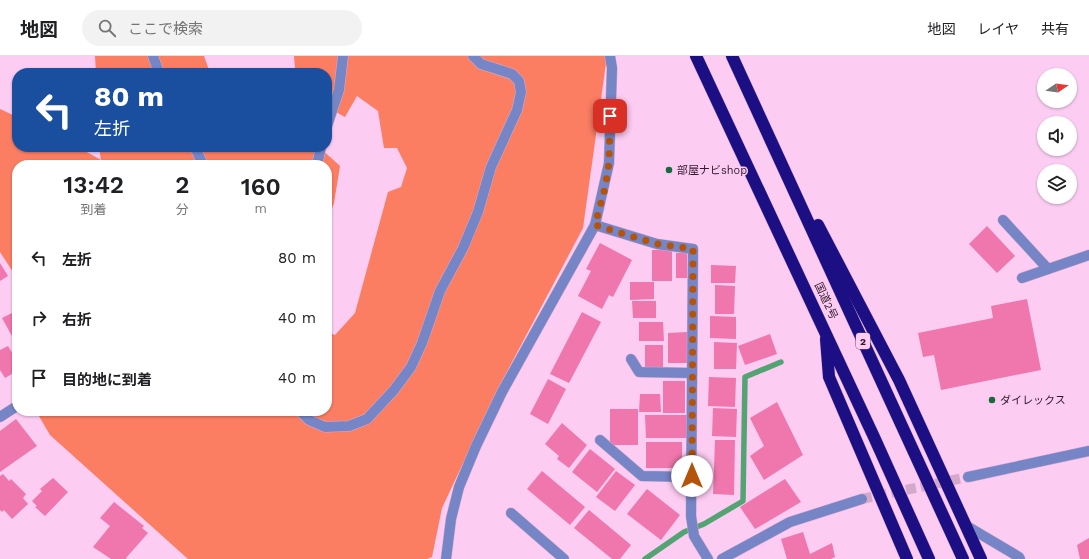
<!DOCTYPE html>
<html lang="ja">
<head>
<meta charset="utf-8">
<style>
  body { margin:0; font-family:"Work Sans","Noto Sans JP",sans-serif; background:#f2f2f2; color:#202124; height:100vh; display:flex; flex-direction:column; font-size:15px; white-space:nowrap }
  * { box-sizing:border-box; margin:0 }
  p { font-size:13px; color:#757577 }
  .icon { flex:none; width:22px; height:22px; fill:none; stroke:currentColor; stroke-width:2; stroke-linecap:round; stroke-linejoin:round }
  .map { position:relative; flex:1; overflow:hidden }
  .panel { position:absolute; left:12px; top:104px; width:320px; height:256px; display:flex; flex-direction:column; background:#fff; border-radius:16px; box-shadow:0 1px 3px #0004 }
  .panel>* { flex:none }
  .banner { position:absolute; left:12px; top:12px; width:320px; height:84px; border-radius:16px; box-shadow:0 1px 3px #0004; background:#1a4fa0; color:#fff; overflow:hidden }
  .needle { width:26px; rotate:77deg }
  .tools { position:absolute; left:1037px; top:12px; display:grid; gap:8px }
  .tools a { display:grid; place-items:center; width:40px; height:40px; border-radius:50%; background:#fff; box-shadow:0 1px 3px #0004; font-size:20px }
  .pin { position:absolute; display:grid; place-items:center; width:34px; height:34px; color:#fff; margin:-17px; border-radius:8px; box-shadow:0 2px 6px #0006 }
  .me { position:absolute; width:44px; margin:-22px; rotate:0deg; stroke-linejoin:round; filter:drop-shadow(0 0 3px #0008) }
  .turn { display:flex; align-items:center; gap:14px; height:84px; padding:0 16px; font-size:18px }
  .turn .icon { width:52px; height:52px; stroke-width:2.5 }
  .turn b { display:block; font-size:28px; line-height:34px }
  .eta { display:flex; justify-content:space-evenly; align-items:center; height:68px; text-align:center }
  .eta b { font-size:24px; font-weight:600; line-height:28px }
  ul { padding:0; list-style:none }
  li { display:flex; align-items:center; gap:12px; height:60px; padding:0 16px }
  li div { flex:1 }
  li b { display:block; font-size:15px }
  li em { font-style:normal }
  header { display:flex; align-items:center; gap:24px; box-sizing:border-box; height:56px; padding:0 20px; background:#fff; border-bottom:1px solid #e0e0e0 }
  header strong { font-size:19px }
  nav { display:flex; gap:22px; margin-inline-start:auto; font-size:14px }
  .search { width:280px; height:36px; background:#f2f2f2; display:flex; align-items:center; gap:10px; box-sizing:border-box; padding:0 14px; border-radius:22px; color:#757577; font-size:15px }
  .map>svg:first-child { display:block }
  .forest { fill:#fb7d62 }
  .lines { fill:none; stroke-linecap:round; stroke-linejoin:round }
  .stream { stroke:#52a472; stroke-width:5.5 }
  .building { fill:#ef77ad }
  .minor-tunnel { stroke:#d3a8ca; stroke-width:10; stroke-dasharray:10 5; stroke-linecap:butt }
  .minor-casing { stroke:#d7acce; stroke-width:11 }
  .highway-casing { stroke:#d7acce; stroke-width:13 }
  .minor { stroke:#7685c5; stroke-width:10 }
  .highway { stroke:#1c0f83; stroke-width:12 }
  .route { stroke:#b45309; stroke-width:7; stroke-dasharray:0 12.6 }
  .poi-dot { fill:#15693a; stroke:#fcccf2; stroke-width:1.5 }
  .labels { text-anchor:middle; dominant-baseline:central; stroke-width:3; stroke-linejoin:round; paint-order:stroke }
  .shield { fill:#fcccf2; stroke:#6c4f67; stroke-width:1 }
  .shield-label { font-size:10px; font-weight:bold; fill:#2f192b }
  .poi-label { font-size:11px; fill:#2f192b; stroke:#fcccf2; text-anchor:start }
  .street-label { font-size:11px; fill:#2f192b; stroke:#fcccf2 }
</style>
</head>
<body>
<header>
<strong>地図</strong>
<div class="search"><svg class="icon" aria-label="search" viewBox="0 0 24 24"><circle cx="10" cy="10" r="6"/><path d="M15 15l6 6"/></svg>ここで検索</div>
<nav><a>地図</a><a>レイヤ</a><a>共有</a></nav>
</header>
<div class="map">
<svg width="1089" height="503" viewBox="0 0 1089 503">
  <rect width="100%" height="100%" fill="#fcccf2"/>
  <g class="forest">
    <path d="M95,0H204L210,17H96Z"/>
    <path d="M294,0H607L583,172L501,327L442,452L432,501L427,503H188L50,379L36,355H327V276L335,279L355,257L388,136L401,131L407,112L397,92H384L378,55L357,40L345,61L327,51V17H285L295,12Z"/>
    <path d="M0,53L17,61V91H78L101,104L99,91H319L340,110L334,147L327,168V109H17V244V222L0,196Z"/>
  </g>
  <g class="lines">
    <path class="stream" d="M645,503L684,476L704,468L743,445L745,321L781,306"/>
  </g>
  <g class="building">
    <path d="M987,170L1015,200L997,217L969,188Z"/>
    <path d="M600,187L632,204L613,241L609,239L602,253L578,240L591,215L586,213Z"/>
    <rect x="652" y="194" width="20" height="31"/>
    <rect x="676" y="197" width="11" height="25"/>
    <path d="M0,207L8,220L0,225Z"/>
    <path d="M711,209L736,210L735,227H711Z"/>
    <path d="M630,226H654V243L630,244Z"/>
    <path d="M715,229L735,230L734,258H715Z"/>
    <path d="M1027,243L1041,314L941,334L934,299L923,301L918,277L993,262L991,250Z"/>
    <path d="M632,245H656V262H633Z"/>
    <path d="M16,255L17,279L13,282L2,262Z"/>
    <path d="M582,256L601,266L569,327L550,318Z"/>
    <path d="M710,260L736,261V283L710,282Z"/>
    <path d="M639,266H663L664,285H639Z"/>
    <path d="M687,276V307H668V277Z"/>
    <path d="M770,278L777,298L745,309L738,290Z"/>
    <path d="M714,286L737,287L736,313H714Z"/>
    <rect x="645" y="289" width="18" height="22"/>
    <path d="M8,290L17,305V315L5,322L0,314V294Z"/>
    <path d="M709,321L736,322L735,351L708,350Z"/>
    <path d="M548,323L566,333L548,368L530,358Z"/>
    <rect x="663" y="325" width="22" height="32"/>
    <path d="M640,338H660L661,356H639Z"/>
    <path d="M777,346L803,399L764,424L750,400L764,390L750,362Z"/>
    <path d="M713,352L737,353L736,381L712,380Z"/>
    <rect x="610" y="353" width="28" height="36"/>
    <path d="M645,359H688V382H646Z"/>
    <path d="M16,363L37,390L0,416V375Z"/>
    <path d="M562,367L587,389L569,412L557,403L559,400L545,388Z"/>
    <path d="M715,384H735L734,439L713,438Z"/>
    <rect x="646" y="386" width="36" height="26"/>
    <path d="M590,393L615,413L597,436L572,416Z"/>
    <path d="M542,415L585,451L570,469L527,433Z"/>
    <path d="M616,415L635,429L615,455L596,441Z"/>
    <path d="M3,418L9,425L11,423L26,438L23,442L28,448L12,463L4,454L2,456L0,454V420Z"/>
    <path d="M53,422L68,436L45,460L35,451L37,450L32,445L42,435L40,433Z"/>
    <path d="M785,423L801,446L755,473L740,451Z"/>
    <path d="M647,433L680,459L661,484L627,458Z"/>
    <path d="M114,446L144,470L142,472L148,477L126,502L127,503H111L93,491L110,470L100,462Z"/>
    <path d="M589,454L631,489L620,503H612L574,472Z"/>
    <path d="M803,476L810,498L832,487L835,501L831,503H787L781,483Z"/>
    <path d="M1089,482V503H1080L1077,489Z"/>
  </g>
  <g class="lines">
    <path class="minor-tunnel" d="M862,443L968,421"/>
    <defs>
      <g id="minor">
        <path d="M153,0L159,17"/>
        <path d="M327,70L339,34L343,0"/>
        <path d="M195,91L203,109"/>
        <path d="M317,109L321,91"/>
        <path d="M1003,164L1048,213"/>
        <path d="M595,169L657,188L693,193L691,460L694,480L708,503"/>
        <path d="M1022,222L1089,199"/>
        <path d="M631,303L639,316L692,317"/>
        <path d="M300,355L309,364L325,371L349,370L367,363L394,334L411,311L422,287L440,235L463,192L478,156L491,111L517,54L521,36L519,25L512,18L481,8L473,0"/>
        <path d="M0,361L17,350"/>
        <path d="M600,384L642,420L692,421"/>
        <path d="M968,421L1089,395"/>
        <path d="M511,457L564,503"/>
        <path d="M965,469L1019,501L1020,503"/>
        <path d="M446,503L451,463L459,431L476,390L502,336L595,169L609,107L612,12L610,0"/>
        <path d="M722,503L790,466L862,443"/>
      </g>
      <g id="highway">
        <path d="M696,0L874,381L929,503"/>
        <path d="M732,0L963,503"/>
        <path d="M818,169L899,324L981,503"/>
        <path d="M826,283L829,321L907,503"/>
      </g>
    </defs>
    <use href="#minor" class="minor-casing"/>
    <use href="#highway" class="highway-casing"/>
    <use href="#minor" class="minor"/>
    <use href="#highway" class="highway"/>
  </g>
  <g class="lines">
    <path class="route" d="M610,60L609,107L605,132L595,169L657,188L693,193L692,420"/>
  </g>
  <g class="poi-dot">
    <circle cx="669" cy="114" r="4"/>
    <circle cx="992" cy="344" r="4"/>
  </g>
  <g class="labels">
    <rect class="shield" x="856" y="277" width="14" height="16" rx="3"/>
    <g class="shield-label">
      <text x="863" y="285">2</text>
    </g>
    <g class="poi-label">
      <text x="677" y="114">部屋ナビshop</text>
      <text x="1000" y="344">ダイレックス</text>
    </g>
    <g class="street-label">
      <text transform="translate(826 245) rotate(65)">国道2号</text>
    </g>
  </g>
</svg>
<div class="tools">
<a><svg class="needle" viewBox="-14 -14 28 28"><path d="M0-13l5 13h-10z" fill="#e53935"/><path d="M0 13l5-13h-10z" fill="#757577"/></svg></a>
<a><svg class="icon" aria-label="sound" viewBox="0 0 24 24"><path d="M4 9h4l5-4v14l-5-4H4zM17 9q2 3 0 6"/></svg></a>
<a><svg class="icon" aria-label="layers" viewBox="0 0 24 24"><path d="M12 4l9 5-9 5-9-5zM3 14l9 5 9-5"/></svg></a>
</div>
<div class="pin" style="left:610px;top:60px;background:#d93025"><svg class="icon" aria-label="arrive" viewBox="0 0 24 24"><path d="M6 21V4h12l-3 4 3 4H6"/></svg></div>
<svg class="me" style="left:692px;top:420px" viewBox="-20 -20 40 40"><circle r="19" fill="#fff"/><path d="M0-13L10 11 0 6-10 11z" fill="#b45309"/></svg>
<div class="banner">
<div class="turn"><svg class="icon" aria-label="left" viewBox="0 0 24 24"><path d="M17 20v-9H6M10 6l-5 5 5 5"/></svg><div><b>80 m</b>左折</div></div>
</div>
<section class="panel">
<div class="eta">
<div><b>13:42</b><p>到着</p></div>
<div><b>2</b><p>分</p></div>
<div><b>160</b><p>m</p></div>
</div>
<ul>
<li><svg class="icon" aria-label="left" viewBox="0 0 24 24"><path d="M17 20v-9H6M10 6l-5 5 5 5"/></svg><div><b>左折</b></div><em>80 m</em></li>
<li><svg class="icon" aria-label="right" viewBox="0 0 24 24"><path d="M7 20v-9h11M14 6l5 5-5 5"/></svg><div><b>右折</b></div><em>40 m</em></li>
<li><svg class="icon" aria-label="arrive" viewBox="0 0 24 24"><path d="M6 21V4h12l-3 4 3 4H6"/></svg><div><b>目的地に到着</b></div><em>40 m</em></li>
</ul>
</section>
</div>
</body>
</html>
